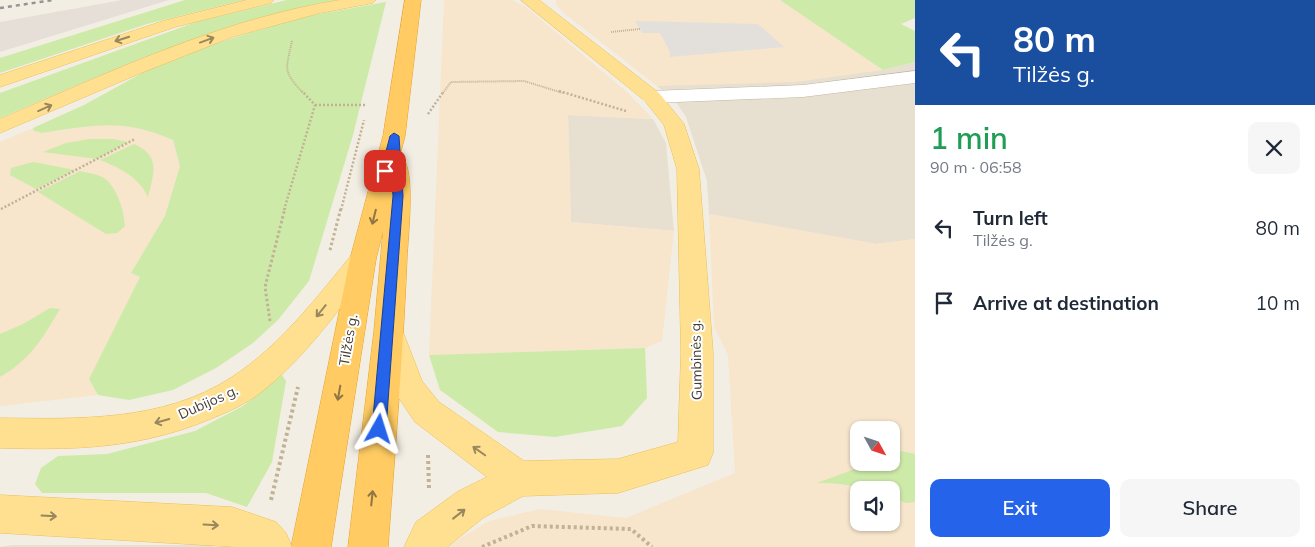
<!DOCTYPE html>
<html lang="en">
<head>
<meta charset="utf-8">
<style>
  body { margin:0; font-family:Mulish,sans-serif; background:#f6f6f7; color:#1f2937; height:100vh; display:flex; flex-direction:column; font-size:19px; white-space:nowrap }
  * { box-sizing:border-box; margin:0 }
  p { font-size:16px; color:#747a83 }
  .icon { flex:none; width:28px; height:28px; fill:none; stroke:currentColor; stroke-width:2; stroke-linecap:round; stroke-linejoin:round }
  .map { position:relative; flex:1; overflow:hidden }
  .panel { display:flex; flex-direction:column; background:#fff; width:400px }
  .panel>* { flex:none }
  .top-card { background:#1a4fa0; color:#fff; overflow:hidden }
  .needle { width:32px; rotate:130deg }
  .tools { position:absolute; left:850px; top:421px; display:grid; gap:10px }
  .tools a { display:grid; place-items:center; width:50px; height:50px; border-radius:10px; background:#fff; box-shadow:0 1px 4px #0004; font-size:25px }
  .pin { position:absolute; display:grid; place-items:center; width:42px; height:42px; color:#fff; margin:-21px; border-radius:10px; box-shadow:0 2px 8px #0006 }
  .me { position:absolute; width:55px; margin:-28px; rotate:6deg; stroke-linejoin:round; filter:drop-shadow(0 0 4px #0008) }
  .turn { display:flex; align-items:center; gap:18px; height:105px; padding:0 15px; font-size:22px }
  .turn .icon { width:65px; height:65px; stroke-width:2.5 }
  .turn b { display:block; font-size:35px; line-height:42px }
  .round { display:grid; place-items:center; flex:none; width:52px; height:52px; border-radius:10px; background:#f6f6f7 }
  .head { display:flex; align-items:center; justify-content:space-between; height:85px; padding:0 15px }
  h1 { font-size:30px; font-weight:600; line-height:38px; color:#1e9e55 }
  .action { display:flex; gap:10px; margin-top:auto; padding:10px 15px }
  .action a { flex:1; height:58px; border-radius:10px; background:#2563eb; color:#fff; font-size:20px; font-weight:600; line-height:58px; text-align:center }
  .action a+a { background:#f6f6f7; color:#1f2937 }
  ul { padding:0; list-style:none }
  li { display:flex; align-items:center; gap:15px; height:75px; padding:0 15px }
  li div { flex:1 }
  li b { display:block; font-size:19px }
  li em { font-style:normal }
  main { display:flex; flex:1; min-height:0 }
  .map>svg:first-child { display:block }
  .residential { fill:#e7e0d1 }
  .commercial { fill:#f7e5cc; fill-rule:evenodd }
  .industrial { fill:#e5dfd8 }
  .green { fill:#cdeaa9 }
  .parking { fill:#e3e0dc }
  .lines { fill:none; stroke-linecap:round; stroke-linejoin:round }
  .street-casing { stroke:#bfb6a5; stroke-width:1 }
  .primary-casing { stroke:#eabf5a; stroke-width:1 }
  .highway-casing { stroke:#e6a12a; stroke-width:1 }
  .path-far3 { stroke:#c1b296; stroke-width:2; stroke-dasharray:1 1; stroke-linecap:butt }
  .path-far2 { stroke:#c1b296; stroke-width:2.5; stroke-dasharray:2 2; stroke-linecap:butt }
  .path-far1 { stroke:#c1b296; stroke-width:3; stroke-dasharray:2.5 2.5; stroke-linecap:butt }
  .path { stroke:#c1b296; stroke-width:4; stroke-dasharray:3 3; stroke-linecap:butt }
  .street { fill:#fff; fill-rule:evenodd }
  .primary { fill:#ffe090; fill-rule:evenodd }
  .highway { fill:#ffcb62; fill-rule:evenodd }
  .rail { stroke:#949494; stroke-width:2.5; stroke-dasharray:4 4; stroke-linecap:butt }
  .oneway { stroke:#99875d }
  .oneway2 { stroke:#8f7646 }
  .route { fill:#2563eb; stroke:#184099 }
  .labels { text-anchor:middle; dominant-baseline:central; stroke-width:4; stroke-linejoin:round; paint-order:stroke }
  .street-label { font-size:14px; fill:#453e33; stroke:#fff }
</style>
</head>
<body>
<main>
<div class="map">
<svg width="915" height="547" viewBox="0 0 915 547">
  <rect width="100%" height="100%" fill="#f3eee3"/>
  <g class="residential">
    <path d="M915,62V239L876,244L709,214L707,181L686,117L676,102L657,86L883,70Z"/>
    <path d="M568,115L653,119L666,143L674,231L571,222Z"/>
    <path d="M12,545H211L214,547H0Z"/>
  </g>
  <g class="commercial">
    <path d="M444,0H512L526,7L628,93L653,119L568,115L571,222L674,231L662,341L645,348L429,355Z"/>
    <path d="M556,0H780L883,70L796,82L657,86L564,13L556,5Z"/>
    <path d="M107,123L149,129L173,140L180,166L165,216L131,273L140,277L89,379L98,395L0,406V142L33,128L34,131L42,133Z"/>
    <path d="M709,214L876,244L915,239V547H446L489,521L540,509L626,518L735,473L728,355L714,327ZM859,430H891V462H859ZM859,490H891V522H859Z"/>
  </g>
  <path class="industrial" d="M122,0H169L0,52V22Z"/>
  <g class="green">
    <path d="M185,0H244L147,24L0,73V58Z"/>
    <path d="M287,0H340C221,21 111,71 0,118V93L196,22Z"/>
    <path d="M780,0H915V18L901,24L915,31V62L883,70Z"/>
    <path d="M386,2L353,135L309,281L278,320L253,343L216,368L173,390L129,400L98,395L89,379L140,277L131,273L165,216L180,166L173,140C124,118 93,125 42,133L34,131L33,128L84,105L153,67L197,49L302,17Z"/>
    <path d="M89,139H114L128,142L97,159L43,152L66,143Z"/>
    <path d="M134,144C161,156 154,173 148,197C139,177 120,168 100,160Z"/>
    <path d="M33,162L75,170L36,189L10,175L11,168Z"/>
    <path d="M80,171C86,173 98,174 104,178C117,187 124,211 125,226L117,233L106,234L38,192Z"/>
    <path d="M50,308L60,309C42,339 31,359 0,377V334L23,324Z"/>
    <path d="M645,348L647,398L622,426L555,437L498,432L440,390L429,355Z"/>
    <path d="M282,375L286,381L272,462L247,507L206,493H42L35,484L41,468L58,456L107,454L195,431L243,406Z"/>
    <path d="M901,451L915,454V502L906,503L891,497V490C865,490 845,482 817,483L871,463L891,462V455Z"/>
  </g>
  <path class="parking" d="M635,21L758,24L784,47L670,57V52L660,33H642Z"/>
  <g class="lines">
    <defs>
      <path id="street" d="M915,71V83L803,97L652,103L645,101L642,97L645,93L652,91L803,85Z"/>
      <g id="primary">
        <path d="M247,0H274L271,3L175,27L0,87V75L163,21Z"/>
        <path d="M340,0H376L373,3L320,13L232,37L141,73L0,133V119C110,72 221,19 340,0Z"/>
        <path d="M521,0H539L659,93L684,124L699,169L713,353V453L708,465L618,493L523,496L483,518L447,547H404L416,522L457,492L487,477L415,422L392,388L375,335L379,327L390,323L401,327L422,381L439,402L524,461L618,459L678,442L681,353L677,169L664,125L645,101Z"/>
        <path d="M363,250L372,252L376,259C364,280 346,300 331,320C309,347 285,375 256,396C239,408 218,416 198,424C131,449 71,450 0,448V418C77,419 164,422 232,377C281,345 317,297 354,252Z"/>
        <path d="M0,495L232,507L276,522L286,533L292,547H237L0,533Z"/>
      </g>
      <path id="highway" d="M405,0H421L405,136L399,159L404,160C415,176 408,237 407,258C403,355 395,451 388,547H348L374,331L383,231L376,259L331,547H291L350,259L383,136Z"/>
    </defs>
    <use href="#street" class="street-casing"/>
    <use href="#primary" class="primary-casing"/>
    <use href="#highway" class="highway-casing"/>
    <g class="path-far3">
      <path d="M611,32L640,29"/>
      <path d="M292,41C286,70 282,70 303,93"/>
      <path d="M443,93L451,82L524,81L563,93"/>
    </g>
    <g class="path-far2">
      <path d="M559,91L626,111"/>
      <path d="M315,105H367"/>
      <path d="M428,114L444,91"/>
      <path d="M1,209L135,139"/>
      <path d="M284,210L315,105L302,91"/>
      <path d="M341,210L364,120"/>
    </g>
    <g class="path-far1">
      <path d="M330,250L341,208"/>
      <path d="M270,321L265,287L285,208"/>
    </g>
    <g class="path">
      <path d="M428,455L429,489"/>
      <path d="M271,500L298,387"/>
      <path d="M482,547L532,526L631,529L652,547"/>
    </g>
    <use href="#street" class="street"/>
    <use href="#primary" class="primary"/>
    <use href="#highway" class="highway"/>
    <path class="rail" d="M0,8L53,0"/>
  </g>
  <defs><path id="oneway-shaft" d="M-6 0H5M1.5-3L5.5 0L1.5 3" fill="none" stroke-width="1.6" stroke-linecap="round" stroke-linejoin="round" transform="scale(1.25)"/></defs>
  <g class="oneway">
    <use href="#oneway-shaft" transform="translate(122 39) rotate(162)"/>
    <use href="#oneway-shaft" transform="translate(207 40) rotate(-20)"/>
    <use href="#oneway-shaft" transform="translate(45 108) rotate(-24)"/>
    <use href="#oneway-shaft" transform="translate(321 311) rotate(129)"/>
    <use href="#oneway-shaft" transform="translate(162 421) rotate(164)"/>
    <use href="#oneway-shaft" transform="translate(479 451) rotate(-145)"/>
    <use href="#oneway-shaft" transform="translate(459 514) rotate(-38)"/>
    <use href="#oneway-shaft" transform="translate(49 516) rotate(3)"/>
    <use href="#oneway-shaft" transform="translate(211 525) rotate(3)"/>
  </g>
  <g class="oneway2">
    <use href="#oneway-shaft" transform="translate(374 217) rotate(104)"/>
    <use href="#oneway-shaft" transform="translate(339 393) rotate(100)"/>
    <use href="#oneway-shaft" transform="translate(372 498) rotate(-84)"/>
  </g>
  <path class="route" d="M394,133L399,136L403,196L386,429L384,434L379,435L374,434L372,429L393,196L391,166L389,173L381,171L390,136Z"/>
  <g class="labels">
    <g class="street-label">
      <text transform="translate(348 340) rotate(-80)">Tilžės g.</text>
      <text transform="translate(696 360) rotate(-91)">Gumbinės g.</text>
      <text transform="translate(208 402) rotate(-24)">Dubijos g.</text>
    </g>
  </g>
</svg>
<div class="tools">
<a><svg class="needle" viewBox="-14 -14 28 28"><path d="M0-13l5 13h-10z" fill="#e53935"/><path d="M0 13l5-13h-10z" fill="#747a83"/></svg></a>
<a><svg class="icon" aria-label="sound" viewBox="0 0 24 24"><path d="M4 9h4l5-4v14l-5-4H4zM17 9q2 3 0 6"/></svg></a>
</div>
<div class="pin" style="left:385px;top:171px;background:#d93025"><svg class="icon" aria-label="arrive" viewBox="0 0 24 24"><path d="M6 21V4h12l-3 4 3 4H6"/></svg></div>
<svg class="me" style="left:379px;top:429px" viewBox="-20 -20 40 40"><path d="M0-17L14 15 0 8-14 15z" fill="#2563eb" stroke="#fff" stroke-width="4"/></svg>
</div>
<section class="panel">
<div class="top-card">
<div class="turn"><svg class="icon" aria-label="left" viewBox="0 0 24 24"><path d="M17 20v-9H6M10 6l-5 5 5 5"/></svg><div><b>80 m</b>Tilžės g.</div></div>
</div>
<div class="head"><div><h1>1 min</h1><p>90 m · 06:58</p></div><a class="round"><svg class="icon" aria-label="close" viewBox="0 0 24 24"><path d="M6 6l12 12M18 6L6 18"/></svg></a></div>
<ul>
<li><svg class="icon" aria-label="left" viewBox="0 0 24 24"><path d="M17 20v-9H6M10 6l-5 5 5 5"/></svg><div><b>Turn left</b><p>Tilžės g.</p></div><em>80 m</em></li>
<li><svg class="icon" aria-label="arrive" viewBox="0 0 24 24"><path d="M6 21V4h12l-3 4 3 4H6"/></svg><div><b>Arrive at destination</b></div><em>10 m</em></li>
</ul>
<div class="action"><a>Exit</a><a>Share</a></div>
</section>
</main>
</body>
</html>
